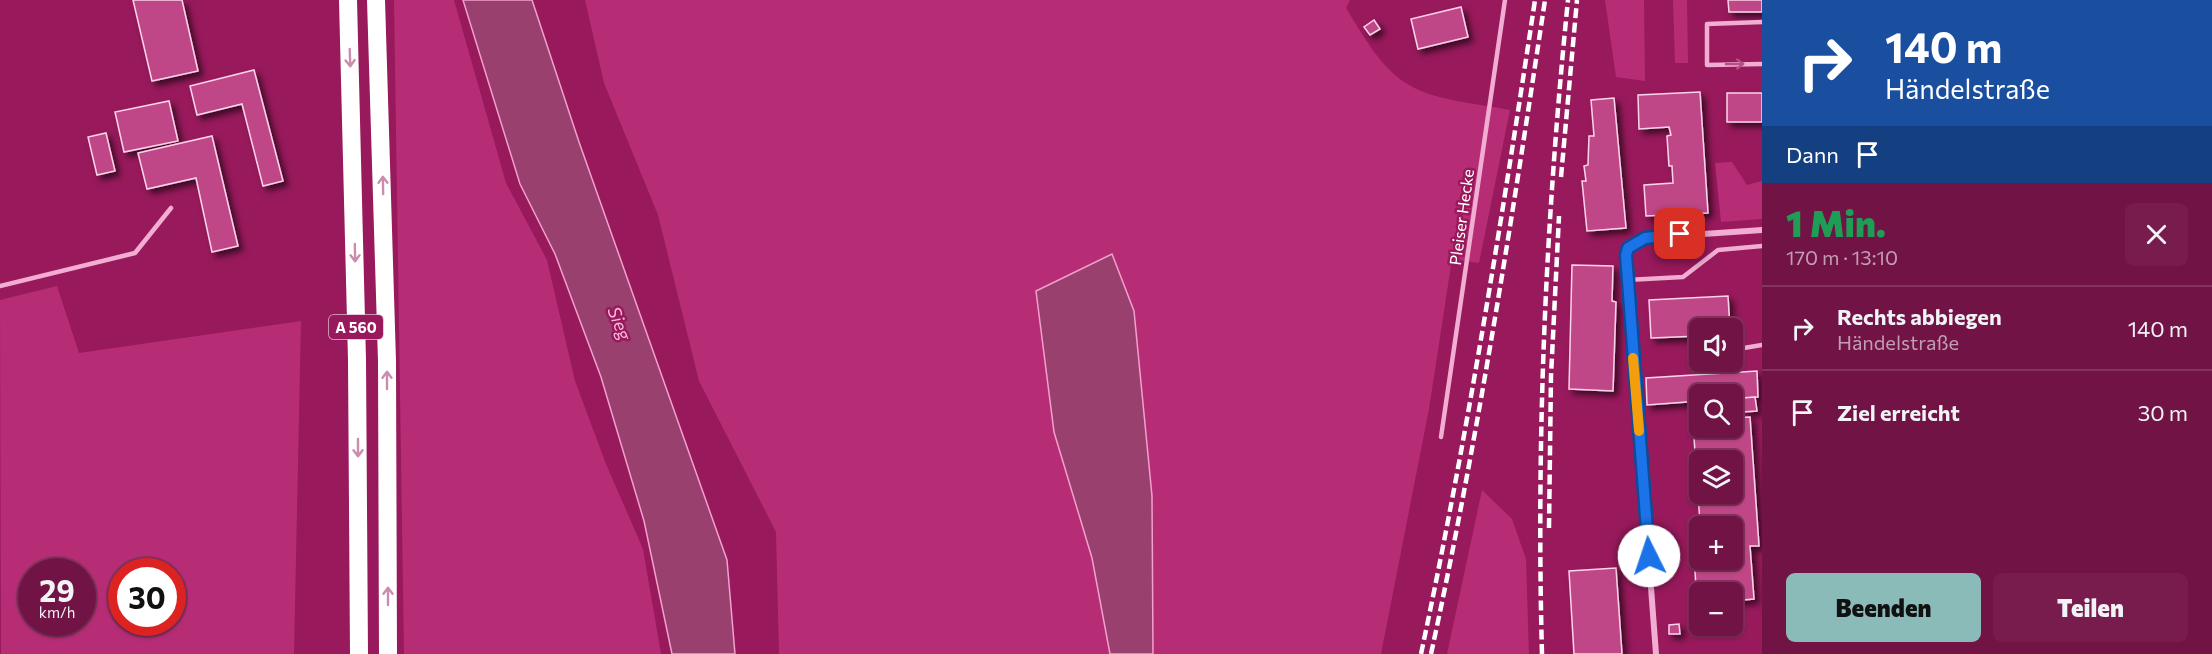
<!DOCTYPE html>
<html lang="de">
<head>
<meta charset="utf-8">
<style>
  body { margin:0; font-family:Commissioner,sans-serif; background:#771c4c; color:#f1f3f6; height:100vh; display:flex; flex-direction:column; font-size:22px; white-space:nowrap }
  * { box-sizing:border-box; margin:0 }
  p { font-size:20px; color:#c19eb3 }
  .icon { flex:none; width:33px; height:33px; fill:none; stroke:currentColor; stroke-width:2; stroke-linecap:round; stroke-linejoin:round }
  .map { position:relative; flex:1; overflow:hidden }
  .side { display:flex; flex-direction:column; background:#721345; width:450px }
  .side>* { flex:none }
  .banner { background:#1a4fa0; color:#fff; overflow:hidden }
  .controls { position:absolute; left:1689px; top:318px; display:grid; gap:12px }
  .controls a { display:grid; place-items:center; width:54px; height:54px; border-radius:9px; background:#721345; box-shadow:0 2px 4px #0004,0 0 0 2px #84325e; font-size:30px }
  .speed { position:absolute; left:18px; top:558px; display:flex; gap:12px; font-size:30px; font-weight:700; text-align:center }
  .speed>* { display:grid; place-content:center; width:78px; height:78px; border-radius:50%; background:#721345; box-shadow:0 2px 4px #0004,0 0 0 2px #84325e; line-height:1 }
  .speed small { font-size:15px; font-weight:400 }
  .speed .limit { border:9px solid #d22; background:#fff; color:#111 }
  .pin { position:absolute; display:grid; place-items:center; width:51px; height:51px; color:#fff; margin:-26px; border-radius:12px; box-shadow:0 3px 9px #0006 }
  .me { position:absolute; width:66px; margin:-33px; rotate:356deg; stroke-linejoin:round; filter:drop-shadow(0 0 4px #0008) }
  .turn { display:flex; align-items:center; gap:21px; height:126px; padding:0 24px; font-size:27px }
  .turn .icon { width:78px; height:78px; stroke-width:2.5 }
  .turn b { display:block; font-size:42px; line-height:51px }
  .then { display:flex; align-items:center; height:57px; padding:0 24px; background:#0003; gap:12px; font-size:22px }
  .round { display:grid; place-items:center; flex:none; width:63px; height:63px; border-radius:9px; background:#771c4c }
  .headline { display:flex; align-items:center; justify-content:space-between; height:102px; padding:0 24px }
  h1 { font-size:36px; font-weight:800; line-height:45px; color:#1e9e55 }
  .cta { display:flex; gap:12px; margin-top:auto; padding:12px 24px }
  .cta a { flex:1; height:69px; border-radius:9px; background:#8bbbb9; color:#111; font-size:24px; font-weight:800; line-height:69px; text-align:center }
  .cta a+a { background:#771c4c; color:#f1f3f6 }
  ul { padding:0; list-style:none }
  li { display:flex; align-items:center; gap:18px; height:84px; padding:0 24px; border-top:2px solid #84325e }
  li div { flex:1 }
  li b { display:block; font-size:22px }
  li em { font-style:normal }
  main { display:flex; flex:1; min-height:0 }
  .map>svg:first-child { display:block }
  .green { fill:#b62d76; fill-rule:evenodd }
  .water { fill:#99406f; stroke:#f3a0ce; stroke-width:1.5 }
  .building { fill:#c04687; stroke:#fcd4ea; stroke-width:1.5; fill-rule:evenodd; filter:url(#shadow) }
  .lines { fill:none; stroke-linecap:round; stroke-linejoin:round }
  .lane { stroke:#f1add2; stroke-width:4.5 }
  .street { stroke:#f1add2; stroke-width:6 }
  .highway { stroke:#fff; stroke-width:18 }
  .rail { stroke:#fff; stroke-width:4.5; stroke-dasharray:10 4.5; stroke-linecap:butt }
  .oneway { stroke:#cc8cae }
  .oneway2 { stroke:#b74d85 }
  .route-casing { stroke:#114b97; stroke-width:15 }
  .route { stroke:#1a73e8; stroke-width:10 }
  .slow { stroke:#f59e0b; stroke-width:10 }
  .labels { text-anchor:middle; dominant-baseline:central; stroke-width:5; stroke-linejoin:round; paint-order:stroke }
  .shield { fill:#98195c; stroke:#e0bace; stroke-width:1.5 }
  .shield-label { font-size:15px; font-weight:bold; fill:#fff }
  .street-label { font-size:16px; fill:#fff; stroke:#98195c }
  .water-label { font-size:18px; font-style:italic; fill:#f7badb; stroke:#98195c }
</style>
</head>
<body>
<main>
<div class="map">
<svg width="1762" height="654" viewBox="0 0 1762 654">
  <defs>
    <filter id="shadow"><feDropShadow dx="4.5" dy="4.5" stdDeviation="3" flood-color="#0009"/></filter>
  </defs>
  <rect width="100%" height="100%" fill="#98195c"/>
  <g class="green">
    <path d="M394,0H454L506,183L547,260L575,381L606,464L643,549L661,654H404Z"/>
    <path d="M585,0H1350L1346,8C1363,35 1381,70 1411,86C1436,101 1481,104 1510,110L1479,263L1452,259L1429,409L1381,654H1153L1152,496L1134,311L1112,254L1036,292L1054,432L1092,558L1110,654H779L776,532L699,381L658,215L604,83Z"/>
    <path d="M1605,0H1644L1645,81L1616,77Z"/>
    <path d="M1673,0H1687L1688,63H1675Z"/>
    <path d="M1732,162L1747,185L1762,181V219L1721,222L1715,163Z"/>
    <path d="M57,286L79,353L301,321L294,654H1L0,300ZM32,572H82V622H32ZM122,572H172V622H122Z"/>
    <path d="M1482,490L1512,519L1526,559L1529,654H1447Z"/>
  </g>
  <g class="water">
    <path d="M463,0H532L579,142L727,560L735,654H672L644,521L601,377L555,254L520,184Z"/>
    <path d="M1112,254L1134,311L1152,496L1153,654H1110L1092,558L1054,432L1036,291Z"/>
  </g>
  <g class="building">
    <path d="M133,0H182L198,71L152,81Z"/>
    <path d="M1728,0H1762V12H1729Z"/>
    <path d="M1461,7L1468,37L1418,49L1411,19Z"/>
    <path d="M1374,20L1380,29L1370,35L1364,27Z"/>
    <path d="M254,70L283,181L263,186L242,104L197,115L190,86Z"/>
    <path d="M1700,92L1708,213L1646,216L1644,185L1673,183L1672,166H1669L1667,136L1671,135L1669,127L1639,129L1638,95Z"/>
    <rect x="1727" y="93" width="35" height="29"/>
    <path d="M1614,98L1626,228L1587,231L1582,181H1586L1584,166L1588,165L1589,136H1594L1591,100Z"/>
    <path d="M169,101L178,141L124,152L115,112Z"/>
    <path d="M106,133L115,171L97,175L88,137Z"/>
    <path d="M212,136L238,246L212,252L196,178L147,189L138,153Z"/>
    <path d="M1572,265L1613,266L1612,301L1616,302L1613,391L1569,389Z"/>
    <path d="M1728,296L1730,328H1700V336L1651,338L1649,300Z"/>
    <path d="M1757,371L1758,397L1732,399V394H1700V401L1647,405L1646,378Z"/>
    <path d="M1755,397L1757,411L1743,412L1742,398Z"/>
    <path d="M1750,417L1759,546H1750L1754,599L1732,601V592H1700V603H1697L1692,524L1700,523L1694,438L1719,437L1718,428H1732V418ZM1700,460H1732V494H1700ZM1700,526H1732V560H1700Z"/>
    <path d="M1616,568L1622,654H1574L1569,571Z"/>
    <path d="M1679,624L1680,634H1669V625Z"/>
  </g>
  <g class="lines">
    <g class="lane">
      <path d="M1762,22L1707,24V65L1762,64"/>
      <path d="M1627,280L1683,277L1718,250L1762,246"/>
      <path d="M0,286L135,253L171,208"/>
      <path d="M1732,350L1762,345"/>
      <path d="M1691,357L1700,356"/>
      <path d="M1441,437L1505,0"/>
    </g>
    <path class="street" d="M1656,654L1626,255L1632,243L1645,238L1762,230"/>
    <g class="highway">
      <path d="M348,0L357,360L359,654"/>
      <path d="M376,0L387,361L388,654"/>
    </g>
    <g class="rail">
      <path d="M1561,177L1577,0"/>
      <path d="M1549,528L1551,376L1559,216"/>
      <path d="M1421,654C1467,438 1502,219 1535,0"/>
      <path d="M1431,654C1478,438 1512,219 1545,0"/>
      <path d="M1542,654C1536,435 1546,217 1568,0"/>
    </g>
  </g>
  <defs><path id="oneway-shaft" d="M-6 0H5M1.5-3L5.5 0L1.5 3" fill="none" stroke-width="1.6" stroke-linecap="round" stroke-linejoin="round" transform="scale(1.5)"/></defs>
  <g class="oneway">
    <use href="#oneway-shaft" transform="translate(350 58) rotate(88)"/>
    <use href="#oneway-shaft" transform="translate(383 185) rotate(-91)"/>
    <use href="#oneway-shaft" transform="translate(355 253) rotate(89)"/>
    <use href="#oneway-shaft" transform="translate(387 380) rotate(-90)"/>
    <use href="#oneway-shaft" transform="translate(358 448) rotate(90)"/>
    <use href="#oneway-shaft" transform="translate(388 596) rotate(-90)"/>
  </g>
  <use class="oneway2" href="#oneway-shaft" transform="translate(1735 64) rotate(-1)"/>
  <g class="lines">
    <defs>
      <path id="route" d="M1649,556L1626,255L1628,248L1645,238L1680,234"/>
    </defs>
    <use href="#route" class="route-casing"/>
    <use href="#route" class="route"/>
    <path class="slow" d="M1633,358L1639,431"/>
  </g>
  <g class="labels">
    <rect class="shield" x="329" y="315" width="54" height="24" rx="4.5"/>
    <g class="shield-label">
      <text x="356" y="327">A 560</text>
    </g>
    <g class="street-label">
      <text transform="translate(1461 217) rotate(-82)">Pleiser Hecke</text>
    </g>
    <g class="water-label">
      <text transform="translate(620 323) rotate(68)">Sieg</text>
    </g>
  </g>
</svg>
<div class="controls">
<a><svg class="icon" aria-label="sound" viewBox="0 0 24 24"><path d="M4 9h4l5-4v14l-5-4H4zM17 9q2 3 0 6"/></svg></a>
<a><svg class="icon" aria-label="search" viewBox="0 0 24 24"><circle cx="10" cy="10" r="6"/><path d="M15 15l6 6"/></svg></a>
<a><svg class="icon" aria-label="layers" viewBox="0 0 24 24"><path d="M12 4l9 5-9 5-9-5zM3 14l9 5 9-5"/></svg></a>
<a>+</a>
<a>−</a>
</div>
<div class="speed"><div>29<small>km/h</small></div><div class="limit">30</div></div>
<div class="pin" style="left:1680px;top:234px;background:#d93025"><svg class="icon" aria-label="arrive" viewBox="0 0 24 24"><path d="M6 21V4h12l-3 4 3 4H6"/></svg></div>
<svg class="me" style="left:1649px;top:556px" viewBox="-20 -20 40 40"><circle r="19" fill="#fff"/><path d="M0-13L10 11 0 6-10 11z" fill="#1a73e8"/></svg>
</div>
<section class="side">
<div class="banner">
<div class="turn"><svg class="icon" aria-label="right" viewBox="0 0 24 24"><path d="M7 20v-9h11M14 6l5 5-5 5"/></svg><div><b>140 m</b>Händelstraße</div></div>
<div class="then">Dann<svg class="icon" aria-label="arrive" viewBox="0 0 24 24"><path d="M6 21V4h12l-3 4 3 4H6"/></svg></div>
</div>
<div class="headline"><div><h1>1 Min.</h1><p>170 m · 13:10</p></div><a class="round"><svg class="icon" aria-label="close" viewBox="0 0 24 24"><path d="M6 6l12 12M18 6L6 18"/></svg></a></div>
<ul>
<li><svg class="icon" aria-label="right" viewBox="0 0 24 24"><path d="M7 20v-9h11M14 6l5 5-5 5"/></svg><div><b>Rechts abbiegen</b><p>Händelstraße</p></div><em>140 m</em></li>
<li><svg class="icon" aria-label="arrive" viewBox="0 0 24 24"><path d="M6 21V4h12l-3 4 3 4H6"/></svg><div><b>Ziel erreicht</b></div><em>30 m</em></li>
</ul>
<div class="cta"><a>Beenden</a><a>Teilen</a></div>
</section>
</main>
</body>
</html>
